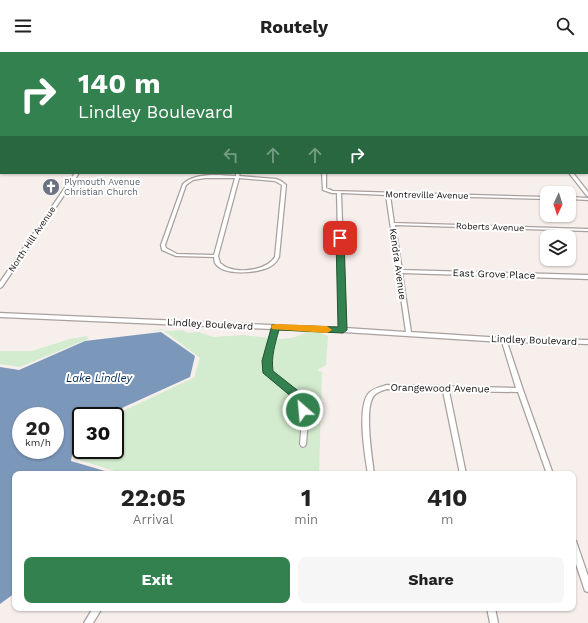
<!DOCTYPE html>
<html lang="en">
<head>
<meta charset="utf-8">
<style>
  body { margin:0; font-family:"Work Sans",sans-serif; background:#f6f6f6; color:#222; height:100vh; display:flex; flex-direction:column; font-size:15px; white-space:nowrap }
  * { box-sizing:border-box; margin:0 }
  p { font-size:13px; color:#767676 }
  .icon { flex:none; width:22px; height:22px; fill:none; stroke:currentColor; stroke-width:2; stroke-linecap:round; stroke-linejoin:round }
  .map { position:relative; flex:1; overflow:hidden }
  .panel { position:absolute; left:12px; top:419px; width:564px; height:140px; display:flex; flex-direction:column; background:#fff; border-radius:8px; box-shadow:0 1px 3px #0004 }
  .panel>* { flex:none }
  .hud { position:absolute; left:0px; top:0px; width:588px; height:122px; box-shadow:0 1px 3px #0004; background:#348150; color:#fff; overflow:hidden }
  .needle { width:26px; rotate:184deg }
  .buttons { position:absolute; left:540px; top:134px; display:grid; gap:8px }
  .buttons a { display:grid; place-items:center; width:36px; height:36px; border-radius:8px; background:#fff; box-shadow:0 1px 3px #0004; font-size:20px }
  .speed { position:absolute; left:12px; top:355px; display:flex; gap:8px; font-size:20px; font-weight:700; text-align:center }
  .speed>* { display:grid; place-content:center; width:52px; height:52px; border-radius:50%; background:#fff; box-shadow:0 1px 3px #0004; line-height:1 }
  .speed small { font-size:10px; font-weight:400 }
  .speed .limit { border:2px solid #111; border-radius:6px; background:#fff; color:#111 }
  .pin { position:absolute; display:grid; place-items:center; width:34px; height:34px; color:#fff; margin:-17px; border-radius:8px; box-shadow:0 2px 6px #0006 }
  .me { position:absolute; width:44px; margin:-22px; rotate:333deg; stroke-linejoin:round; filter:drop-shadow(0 0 3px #0008) }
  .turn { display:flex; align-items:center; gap:14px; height:84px; padding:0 12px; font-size:18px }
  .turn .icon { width:52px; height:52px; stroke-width:2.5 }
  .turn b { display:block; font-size:28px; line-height:34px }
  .lanes { display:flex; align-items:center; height:38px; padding:0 12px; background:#0003; justify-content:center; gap:20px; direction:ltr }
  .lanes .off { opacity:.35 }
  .eta { display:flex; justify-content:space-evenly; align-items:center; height:68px; text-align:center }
  .eta b { font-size:24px; font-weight:700; line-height:28px }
  .button { display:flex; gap:8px; margin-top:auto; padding:8px 12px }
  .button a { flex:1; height:46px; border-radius:8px; background:#348150; color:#fff; font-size:16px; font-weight:700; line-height:46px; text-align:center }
  .button a+a { background:#f6f6f6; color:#222 }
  header { display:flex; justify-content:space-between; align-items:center; height:52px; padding:0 12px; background:#fff; font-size:18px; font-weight:700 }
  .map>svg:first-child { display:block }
  .green { fill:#d3ebce }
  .water { fill:#7b97ba; fill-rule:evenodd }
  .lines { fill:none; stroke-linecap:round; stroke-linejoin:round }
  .minor-casing { stroke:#a8a19e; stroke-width:2.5 }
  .major-casing { stroke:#cfcfcf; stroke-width:2 }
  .minor { fill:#fff; fill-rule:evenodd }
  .major { fill:#dcaca2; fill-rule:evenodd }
  .route { fill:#348150; stroke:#225434 }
  .slow { fill:#f59e0b }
  .labels { text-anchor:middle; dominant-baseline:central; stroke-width:4; stroke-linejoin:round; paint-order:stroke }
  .far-worship-label { font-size:9px; fill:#5b616d; stroke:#fff; text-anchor:start }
  .far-street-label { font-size:9px; fill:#110e0d; stroke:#fff }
  .street-label { font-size:10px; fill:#110e0d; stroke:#fff }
  .water-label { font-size:11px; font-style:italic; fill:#012a56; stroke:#fff }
</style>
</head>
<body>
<header><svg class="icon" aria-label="menu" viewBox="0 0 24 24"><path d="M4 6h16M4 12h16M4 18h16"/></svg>Routely<svg class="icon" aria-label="search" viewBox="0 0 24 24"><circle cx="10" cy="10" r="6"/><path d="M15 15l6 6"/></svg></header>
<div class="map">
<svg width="588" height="571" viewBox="0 0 588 571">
  <rect width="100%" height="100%" fill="#f7efec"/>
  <g class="green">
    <path d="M162,277L167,279L183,278L188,281L198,280L214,285L243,283L270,286L263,309L265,321L295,345L301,368L299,395H306C308,374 311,350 292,334C285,329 277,325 271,319C269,307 272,298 276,287C286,287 299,286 308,279H314L328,284L326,313L317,318L322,320L319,422H119L118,420L79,408L75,404L77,391L81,388V398H115V364L125,358L195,325L196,318L200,306L163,278L150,279Z"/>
    <path d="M87,284L88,287L20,315L0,312V299H32L70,287Z"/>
  </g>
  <path class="water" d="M161,280L195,304L190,325L124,355L111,364H81V385L74,390L71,409L115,422H15V541L0,552V315L19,318L85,289ZM21,364H55V398H21Z"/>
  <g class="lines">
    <defs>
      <g id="minor">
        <path d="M13,0H15L14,1H12Z"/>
        <path d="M54,0H57L56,1H53Z"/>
        <path d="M157,0H159L158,1H156Z"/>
        <path d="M251,0H254L255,1H252Z"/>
        <path d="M266,0H268L267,1H265Z"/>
        <path d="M302,0H304L303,1H301Z"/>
        <path d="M493,0H495L496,1H494Z"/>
        <path d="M535,0H537L538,1H536Z"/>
        <path d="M571,0H574L575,1H572Z"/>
        <rect x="587" y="6" width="1" height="2"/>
        <rect x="0" y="9" width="1" height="3"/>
        <rect x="587" y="14" width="1" height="2"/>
        <rect x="587" y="28" width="1" height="2"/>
        <rect x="0" y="47" width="1" height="2"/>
        <rect x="587" y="60" width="1" height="3"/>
        <rect x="0" y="66" width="1" height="3"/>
        <path d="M75,121H79L2,235L0,236V230Z"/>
        <path d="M236,121H240L239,124L276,127L281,129L286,133L279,205C277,209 275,212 271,214C260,221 223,225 215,211C215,210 214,207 214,205L176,204L162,198L161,193L183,132C196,120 219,123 236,124ZM205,126H235L214,203L177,202L166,196L165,193L186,133L193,128ZM239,126L275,129L282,133L275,205C267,218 242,221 228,216C225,215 223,213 220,211L218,204Z"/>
        <path d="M322,121H326V136L333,139L547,145V147L390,143L394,171L588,177V179L395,173L402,218L588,223V227L402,221L411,280L504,286L588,288V292L507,290L523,338L553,422H547L518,340L449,339L466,422H460L443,339L387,337C381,339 374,341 372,347C365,362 372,405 374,422H368C365,404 357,357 368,342C373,336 380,335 387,333L516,336L502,290L343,280L277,277L269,309L271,320L299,342L300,344L308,368L306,392L305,394L303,395L301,394L300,392L302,368L294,345L265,321L263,309L272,277L0,265V261L340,276L337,141H332L323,138ZM341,141L386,143L406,280L346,276Z"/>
        <path d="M569,121H573L588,140V144H587Z"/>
        <path d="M569,145L588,146V148L569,147Z"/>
        <path d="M573,488L576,489L577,492L588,524V540L585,539L573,503Z"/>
        <path d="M93,556H102L93,571H84Z"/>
        <path d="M487,556H495L498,571H490Z"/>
      </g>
      <g id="major">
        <rect x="0" y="104" width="1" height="2"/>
        <rect x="587" y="118" width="1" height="2"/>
      </g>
    </defs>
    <use href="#minor" class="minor-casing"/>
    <use href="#major" class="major-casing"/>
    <use href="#minor" class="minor"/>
    <use href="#major" class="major"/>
  </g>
  <path class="route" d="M340,184L344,186L347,278L343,281L279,278C275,292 271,305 273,319L301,341L308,358L306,361H299L293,346L263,321L262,309L272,273L338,275L336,186Z"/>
  <path class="slow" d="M276,272L327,274L332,278L327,281L272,277L271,275L272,273Z"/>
  <defs>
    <symbol id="church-disc" viewBox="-11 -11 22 22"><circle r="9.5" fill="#6b7280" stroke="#fff"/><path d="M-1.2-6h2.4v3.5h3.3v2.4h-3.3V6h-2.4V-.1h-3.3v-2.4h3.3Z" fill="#fff"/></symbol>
  </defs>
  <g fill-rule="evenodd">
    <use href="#church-disc" x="41" y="125" width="20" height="20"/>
  </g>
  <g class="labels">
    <g class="far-worship-label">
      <text x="64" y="130">Plymouth Avenue<tspan x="64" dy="10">Christian Church</tspan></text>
    </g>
    <g class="far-street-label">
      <text transform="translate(427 143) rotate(1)">Montreville Avenue</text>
      <text transform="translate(490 175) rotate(2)">Roberts Avenue</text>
      <text transform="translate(32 187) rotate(-56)">North Hill Avenue</text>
    </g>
    <g class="street-label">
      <text transform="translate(398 212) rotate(82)">Kendra Avenue</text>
      <text transform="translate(494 222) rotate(2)">East Grove Place</text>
      <text transform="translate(210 272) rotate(3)">Lindley Boulevard</text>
      <text transform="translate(534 288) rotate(2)">Lindley Boulevard</text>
      <text transform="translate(440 336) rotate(1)">Orangewood Avenue</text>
    </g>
    <g class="water-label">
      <text x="99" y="326">Lake Lindley</text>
    </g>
  </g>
</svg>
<div class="buttons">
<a><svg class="needle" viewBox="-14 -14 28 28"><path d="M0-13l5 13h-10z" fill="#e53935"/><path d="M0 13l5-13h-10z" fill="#767676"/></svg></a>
<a><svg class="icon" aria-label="layers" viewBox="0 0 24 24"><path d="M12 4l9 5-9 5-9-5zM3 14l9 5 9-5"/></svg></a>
</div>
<div class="speed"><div>20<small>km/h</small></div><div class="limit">30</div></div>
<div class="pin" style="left:340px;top:186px;background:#d93025"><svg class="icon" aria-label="arrive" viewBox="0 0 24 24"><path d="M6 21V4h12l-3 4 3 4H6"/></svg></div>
<svg class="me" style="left:303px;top:358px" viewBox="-20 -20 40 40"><circle r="17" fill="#348150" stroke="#fff" stroke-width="3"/><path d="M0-11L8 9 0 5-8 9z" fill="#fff"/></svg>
<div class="hud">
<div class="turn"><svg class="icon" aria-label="right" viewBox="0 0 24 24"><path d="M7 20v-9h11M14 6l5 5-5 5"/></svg><div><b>140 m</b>Lindley Boulevard</div></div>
<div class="lanes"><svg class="icon off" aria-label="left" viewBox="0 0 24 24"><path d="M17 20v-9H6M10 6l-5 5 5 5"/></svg><svg class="icon off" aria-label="ahead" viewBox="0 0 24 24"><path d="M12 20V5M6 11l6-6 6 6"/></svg><svg class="icon off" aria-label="ahead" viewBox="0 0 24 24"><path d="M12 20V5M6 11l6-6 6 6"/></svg><svg class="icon" aria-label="right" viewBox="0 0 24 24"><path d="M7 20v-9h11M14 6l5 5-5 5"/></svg></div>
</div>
<section class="panel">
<div class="eta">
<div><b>22:05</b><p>Arrival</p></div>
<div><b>1</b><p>min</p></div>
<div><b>410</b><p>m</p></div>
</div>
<div class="button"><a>Exit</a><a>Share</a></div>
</section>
</div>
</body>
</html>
